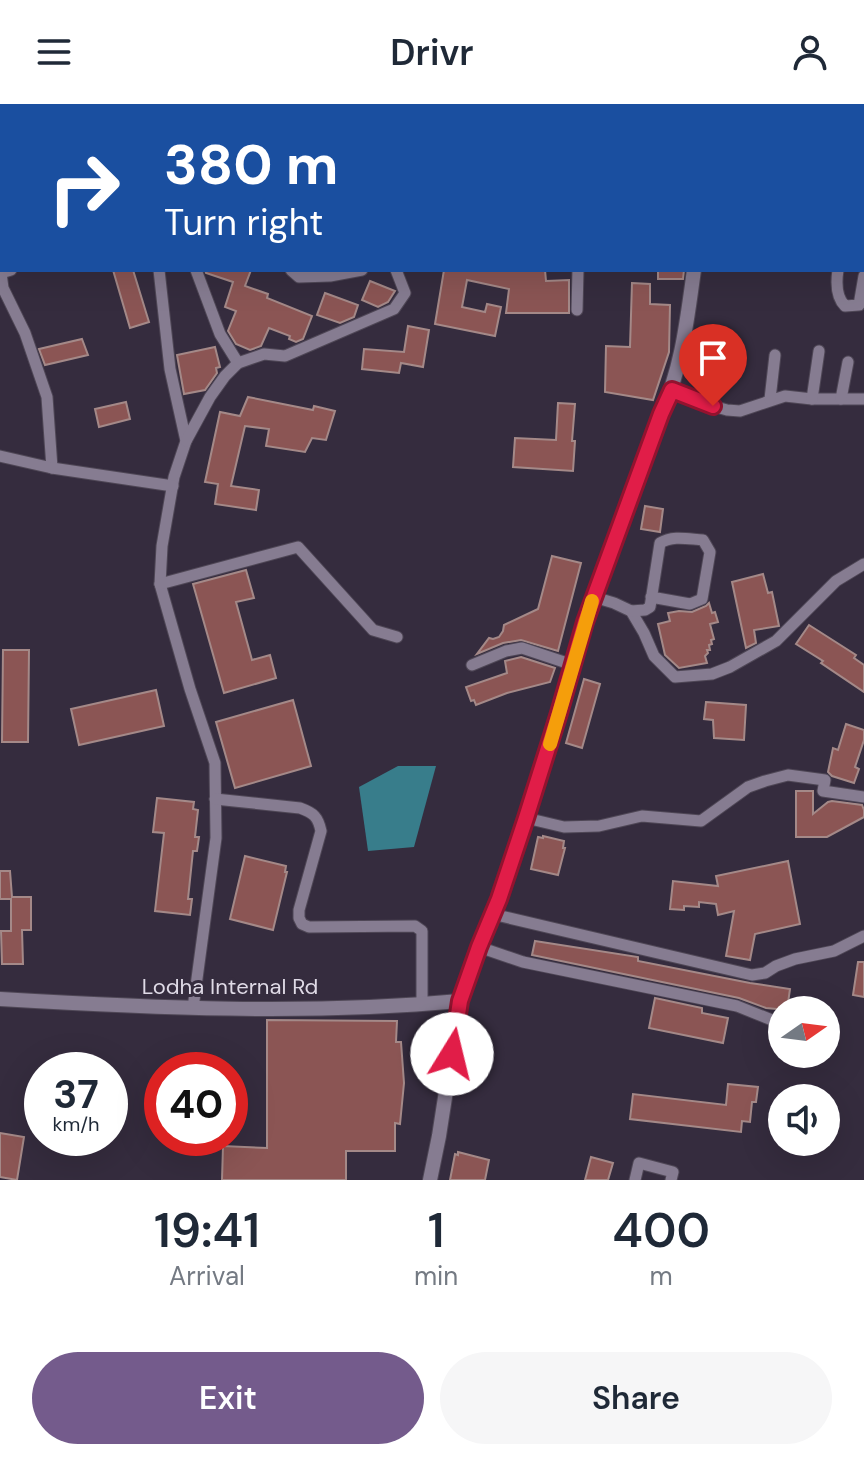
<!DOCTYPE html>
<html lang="en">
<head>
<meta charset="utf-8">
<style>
  body { margin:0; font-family:"DM Sans",sans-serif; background:#f6f6f7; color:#1f2937; height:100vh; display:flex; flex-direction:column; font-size:30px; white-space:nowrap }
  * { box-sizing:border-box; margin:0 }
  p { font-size:26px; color:#747a83 }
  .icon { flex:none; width:44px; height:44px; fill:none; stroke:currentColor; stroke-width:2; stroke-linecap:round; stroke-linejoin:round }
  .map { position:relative; height:1076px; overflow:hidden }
  .sheet { display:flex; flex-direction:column; background:#fff; flex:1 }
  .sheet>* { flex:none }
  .banner { position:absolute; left:0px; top:0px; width:864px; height:168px; box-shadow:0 8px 32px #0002; background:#1a4fa0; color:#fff; overflow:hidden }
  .needle { width:52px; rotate:76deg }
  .fabs { position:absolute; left:768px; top:892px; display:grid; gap:16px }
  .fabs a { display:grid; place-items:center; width:72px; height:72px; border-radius:50%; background:#fff; box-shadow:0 8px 32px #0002; font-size:40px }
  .speed { position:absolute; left:24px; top:948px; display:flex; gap:16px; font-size:40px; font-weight:700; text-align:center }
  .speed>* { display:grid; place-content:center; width:104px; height:104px; border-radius:50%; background:#fff; box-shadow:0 8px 32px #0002; line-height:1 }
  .speed small { font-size:20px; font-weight:400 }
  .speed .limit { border:12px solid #d22; background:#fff; color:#111 }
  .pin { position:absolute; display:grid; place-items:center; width:68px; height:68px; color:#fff; margin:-82px -34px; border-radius:50% 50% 50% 0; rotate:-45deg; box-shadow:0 0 8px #0007 }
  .pin .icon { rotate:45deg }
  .me { position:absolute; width:88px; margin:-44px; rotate:9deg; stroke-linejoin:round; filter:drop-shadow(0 0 6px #0008) }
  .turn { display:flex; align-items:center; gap:28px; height:168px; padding:0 32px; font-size:36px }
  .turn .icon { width:104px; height:104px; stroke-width:2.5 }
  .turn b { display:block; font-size:56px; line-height:68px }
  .eta { display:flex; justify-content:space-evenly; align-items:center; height:136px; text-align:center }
  .eta b { font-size:48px; font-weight:600; line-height:56px }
  .action { display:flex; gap:16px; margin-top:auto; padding:16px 32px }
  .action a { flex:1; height:92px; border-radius:48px; background:#745b8c; color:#fff; font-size:32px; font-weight:600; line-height:92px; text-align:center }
  .action a+a { background:#f6f6f7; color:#1f2937 }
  header { display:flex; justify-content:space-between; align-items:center; height:104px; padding:0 32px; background:#fff; font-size:36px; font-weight:600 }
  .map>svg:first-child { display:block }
  .water { fill:#387d8b }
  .building { fill:#8b5554; stroke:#a48988; stroke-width:2 }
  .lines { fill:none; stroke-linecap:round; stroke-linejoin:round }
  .minor-casing { stroke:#4f4756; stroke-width:13 }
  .tertiary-casing { stroke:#4f4756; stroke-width:16 }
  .minor { stroke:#867c91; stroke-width:11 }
  .tertiary { stroke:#867c91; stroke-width:14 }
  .route-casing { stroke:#92132f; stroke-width:20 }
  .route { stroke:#e11d48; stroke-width:14 }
  .slow { stroke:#f59e0b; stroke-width:14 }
  .labels { text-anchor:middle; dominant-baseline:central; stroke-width:6; stroke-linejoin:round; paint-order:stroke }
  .street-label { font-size:22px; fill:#dfdae6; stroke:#352c3e }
</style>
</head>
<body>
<header><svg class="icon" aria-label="menu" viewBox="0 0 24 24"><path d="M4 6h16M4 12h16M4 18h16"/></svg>Drivr<svg class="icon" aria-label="person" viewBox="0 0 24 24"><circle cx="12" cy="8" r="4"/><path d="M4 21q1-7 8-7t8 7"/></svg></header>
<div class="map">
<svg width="864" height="1076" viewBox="0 0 864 1076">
  <rect width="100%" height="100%" fill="#352c3e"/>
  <path class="water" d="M398,662H436L414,743L368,747L359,683Z"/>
  <g class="building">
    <path d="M113,166H133L149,218L130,224Z"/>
    <path d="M205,166H251L245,182L268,190L267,194L312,212L303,235L296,238L289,235L290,232L269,224L261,242L250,246L236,240L228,227L236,207L225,203L233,178L206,169Z"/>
    <path d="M444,166H545L546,177L569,176V209H506L509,185L467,176L462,203L485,208L487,200L501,203L495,232L435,220Z"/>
    <path d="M658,166H684L683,175H658Z"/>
    <path d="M370,177L395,187L388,198L378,203L362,196Z"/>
    <path d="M632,179L650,180V200L670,201L669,248L653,296L605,288L606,242L630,243Z"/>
    <path d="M325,189L358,201L354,213L340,219L317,211Z"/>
    <path d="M408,222L429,226L423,263L401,259L399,269L362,265L364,245L404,248Z"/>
    <path d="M82,235L88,251L45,261L39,245Z"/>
    <path d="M215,243L220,263L216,264L217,269L205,286L184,290L177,251Z"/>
    <path d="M248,293L313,306L314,302L335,307L326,336L312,334L305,348L266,342L269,325L245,322L231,382L259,386L256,406L215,400L218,380L205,378L220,308L240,312Z"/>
    <path d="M126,298L130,315L99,323L95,305Z"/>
    <path d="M558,299L575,300L572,337H575L573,367L513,363L515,334L556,336Z"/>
    <path d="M645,402L663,405L660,428L641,425Z"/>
    <path d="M552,452L581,459L558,547L521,536L503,539L477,550L489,534L493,535L499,533L503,527L504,521L538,505Z"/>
    <path d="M246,466L254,494L236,498L252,556L270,551L276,574L224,589L193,480Z"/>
    <path d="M763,470L768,489L772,488L779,522L754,526L756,539L746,544L732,478Z"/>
    <path d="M709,499L712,509L715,508L718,518L710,520L714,535L711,536L712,540L709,541L710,546H707L708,549L705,552L707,559L679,564L665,551L658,520L670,517L668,509L679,507L692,508L706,502Z"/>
    <path d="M809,521L856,551L854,554L864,561V588L821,559L823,557L796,540Z"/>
    <path d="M3,546H29L28,638H2Z"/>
    <path d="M521,553L555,564L550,578L507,589L476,601L474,596L471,597L466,583L507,569L505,557Z"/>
    <path d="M584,575L600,580L582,644L566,639Z"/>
    <path d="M156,586L164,622L79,641L71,605Z"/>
    <path d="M293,596L311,662L235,684L216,618Z"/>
    <path d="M706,598L746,601L744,636L714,634L713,616L704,615Z"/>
    <path d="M846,620L864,626V636L855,663L859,665L854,679L832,672L828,668L833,644L838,646Z"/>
    <path d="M796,687H813V710L828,698L832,697L862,701L864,706V713L827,733H796Z"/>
    <path d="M157,694L194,698L193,705L198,706L195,733H199L197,747H193L188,795H192L190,811L155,807L164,729L153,728Z"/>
    <path d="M543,732L564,737L563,744H565L558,771L531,765L538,733L543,734Z"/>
    <path d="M245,752L286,762L285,768H287L273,826L230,815Z"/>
    <path d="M788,757L800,820L755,830L750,856L726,852L734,807L718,811L716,800L699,798V803L684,802V806L670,805L673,777L718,782L716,772Z"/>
    <path d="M0,767H10L12,793H31V826H22L23,860H2L1,827H11V795H0Z"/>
    <path d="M535,837L638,853V857L750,879L790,885L787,906L766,904L739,894L532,851Z"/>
    <path d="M858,858H864V893L853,891Z"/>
    <path d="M655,894L702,904V909L728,914L723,939L649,924Z"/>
    <path d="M267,916L397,917L396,938H401L404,979L400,1020L395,1019V1047H346V1076H222L223,1042L267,1044Z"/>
    <path d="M728,980L758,983L756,998H752L750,1018L742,1017L741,1028L630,1015L633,990L726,1001Z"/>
    <path d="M0,1029L24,1033L17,1076L0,1073Z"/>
    <path d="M458,1048L489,1056L485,1076H450L455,1050L458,1051Z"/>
    <path d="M591,1053L613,1059L608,1076H585Z"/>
  </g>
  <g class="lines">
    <defs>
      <g id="minor">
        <path d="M190,0V2"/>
        <path d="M284,0L285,2"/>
        <path d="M679,0V2"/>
        <path d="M829,0V2"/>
        <path d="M171,1L178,0"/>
        <path d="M862,85H864"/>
        <path d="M862,150H864"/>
        <path d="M11,166L1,169L3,184L25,229L47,293L52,364"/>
        <path d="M159,166L170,265L186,337L174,373L162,442L160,480L190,585L215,659L216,734L193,904"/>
        <path d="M196,166L220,230L238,259"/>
        <path d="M291,166L299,173L330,172L362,166"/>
        <path d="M838,166C836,179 836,193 845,202L859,201L864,172"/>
        <path d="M577,206L578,166"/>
        <path d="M672,286L713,302L727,306L740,307L785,292L812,295H864"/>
        <path d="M770,295L775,251"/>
        <path d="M812,295L819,247"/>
        <path d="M841,295L848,258"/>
        <path d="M186,337L210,293L225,272L238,259L264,250L285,252L394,205L405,189L396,166"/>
        <path d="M0,352L52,364L173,382"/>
        <path d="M160,480L298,443L373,526L397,533"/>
        <path d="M594,493L614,499L631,507L644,529L654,552L675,573L712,570L730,563L776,537L836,477L864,460"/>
        <path d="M631,507L645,506L650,503L660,439C673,431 688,435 703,436L710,448L702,495L690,500L651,493"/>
        <path d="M472,561L506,547L522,544L573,561"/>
        <path d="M215,695L300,704C314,709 318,713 321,727L299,806V814L302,820L309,823L415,822L422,827V900"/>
        <path d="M526,714L564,723L599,722L642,712L701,717L748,683L765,677L788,671L825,676L823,687L864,693"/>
        <path d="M492,810L752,871L765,869L776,862L795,855L834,847L864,832"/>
        <path d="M479,843L523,858L737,902L782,920"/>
        <path d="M635,1076L639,1059L673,1068L671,1076"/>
      </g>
      <g id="tertiary">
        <path d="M729,2L730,0"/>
        <path d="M0,895C153,904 307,911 460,897"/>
        <path d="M430,1076L439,1032L460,897L479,843L499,795L526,714L559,609L585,518L661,310C682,264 687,216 694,166"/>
      </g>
    </defs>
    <use href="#minor" class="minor-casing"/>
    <use href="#tertiary" class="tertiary-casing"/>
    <use href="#minor" class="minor"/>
    <use href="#tertiary" class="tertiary"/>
  </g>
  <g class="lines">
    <defs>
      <path id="route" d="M452,950L460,897L479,843L499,795L526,714L559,609L585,518L661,310L672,286L713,302"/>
    </defs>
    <use href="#route" class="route-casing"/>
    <use href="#route" class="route"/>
    <path class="slow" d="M550,640L592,497"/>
  </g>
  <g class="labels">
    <g class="street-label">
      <text x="230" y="882">Lodha Internal Rd</text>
    </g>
  </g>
</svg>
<div class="fabs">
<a><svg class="needle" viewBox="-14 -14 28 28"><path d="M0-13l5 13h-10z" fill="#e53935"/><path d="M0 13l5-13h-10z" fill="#747a83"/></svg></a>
<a><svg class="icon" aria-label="sound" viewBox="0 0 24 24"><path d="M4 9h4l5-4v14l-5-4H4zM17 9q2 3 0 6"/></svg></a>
</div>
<div class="speed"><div>37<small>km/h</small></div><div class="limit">40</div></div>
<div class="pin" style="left:713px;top:302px;background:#d93025"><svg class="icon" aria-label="arrive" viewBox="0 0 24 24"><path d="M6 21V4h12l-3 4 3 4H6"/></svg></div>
<svg class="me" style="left:452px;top:950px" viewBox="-20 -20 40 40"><circle r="19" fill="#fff"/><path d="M0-13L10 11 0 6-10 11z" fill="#e11d48"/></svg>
<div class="banner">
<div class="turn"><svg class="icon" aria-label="right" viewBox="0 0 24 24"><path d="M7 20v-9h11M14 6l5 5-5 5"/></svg><div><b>380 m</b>Turn right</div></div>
</div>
</div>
<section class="sheet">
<div class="eta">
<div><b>19:41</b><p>Arrival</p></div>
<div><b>1</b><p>min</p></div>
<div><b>400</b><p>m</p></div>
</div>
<div class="action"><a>Exit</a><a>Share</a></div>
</section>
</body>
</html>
